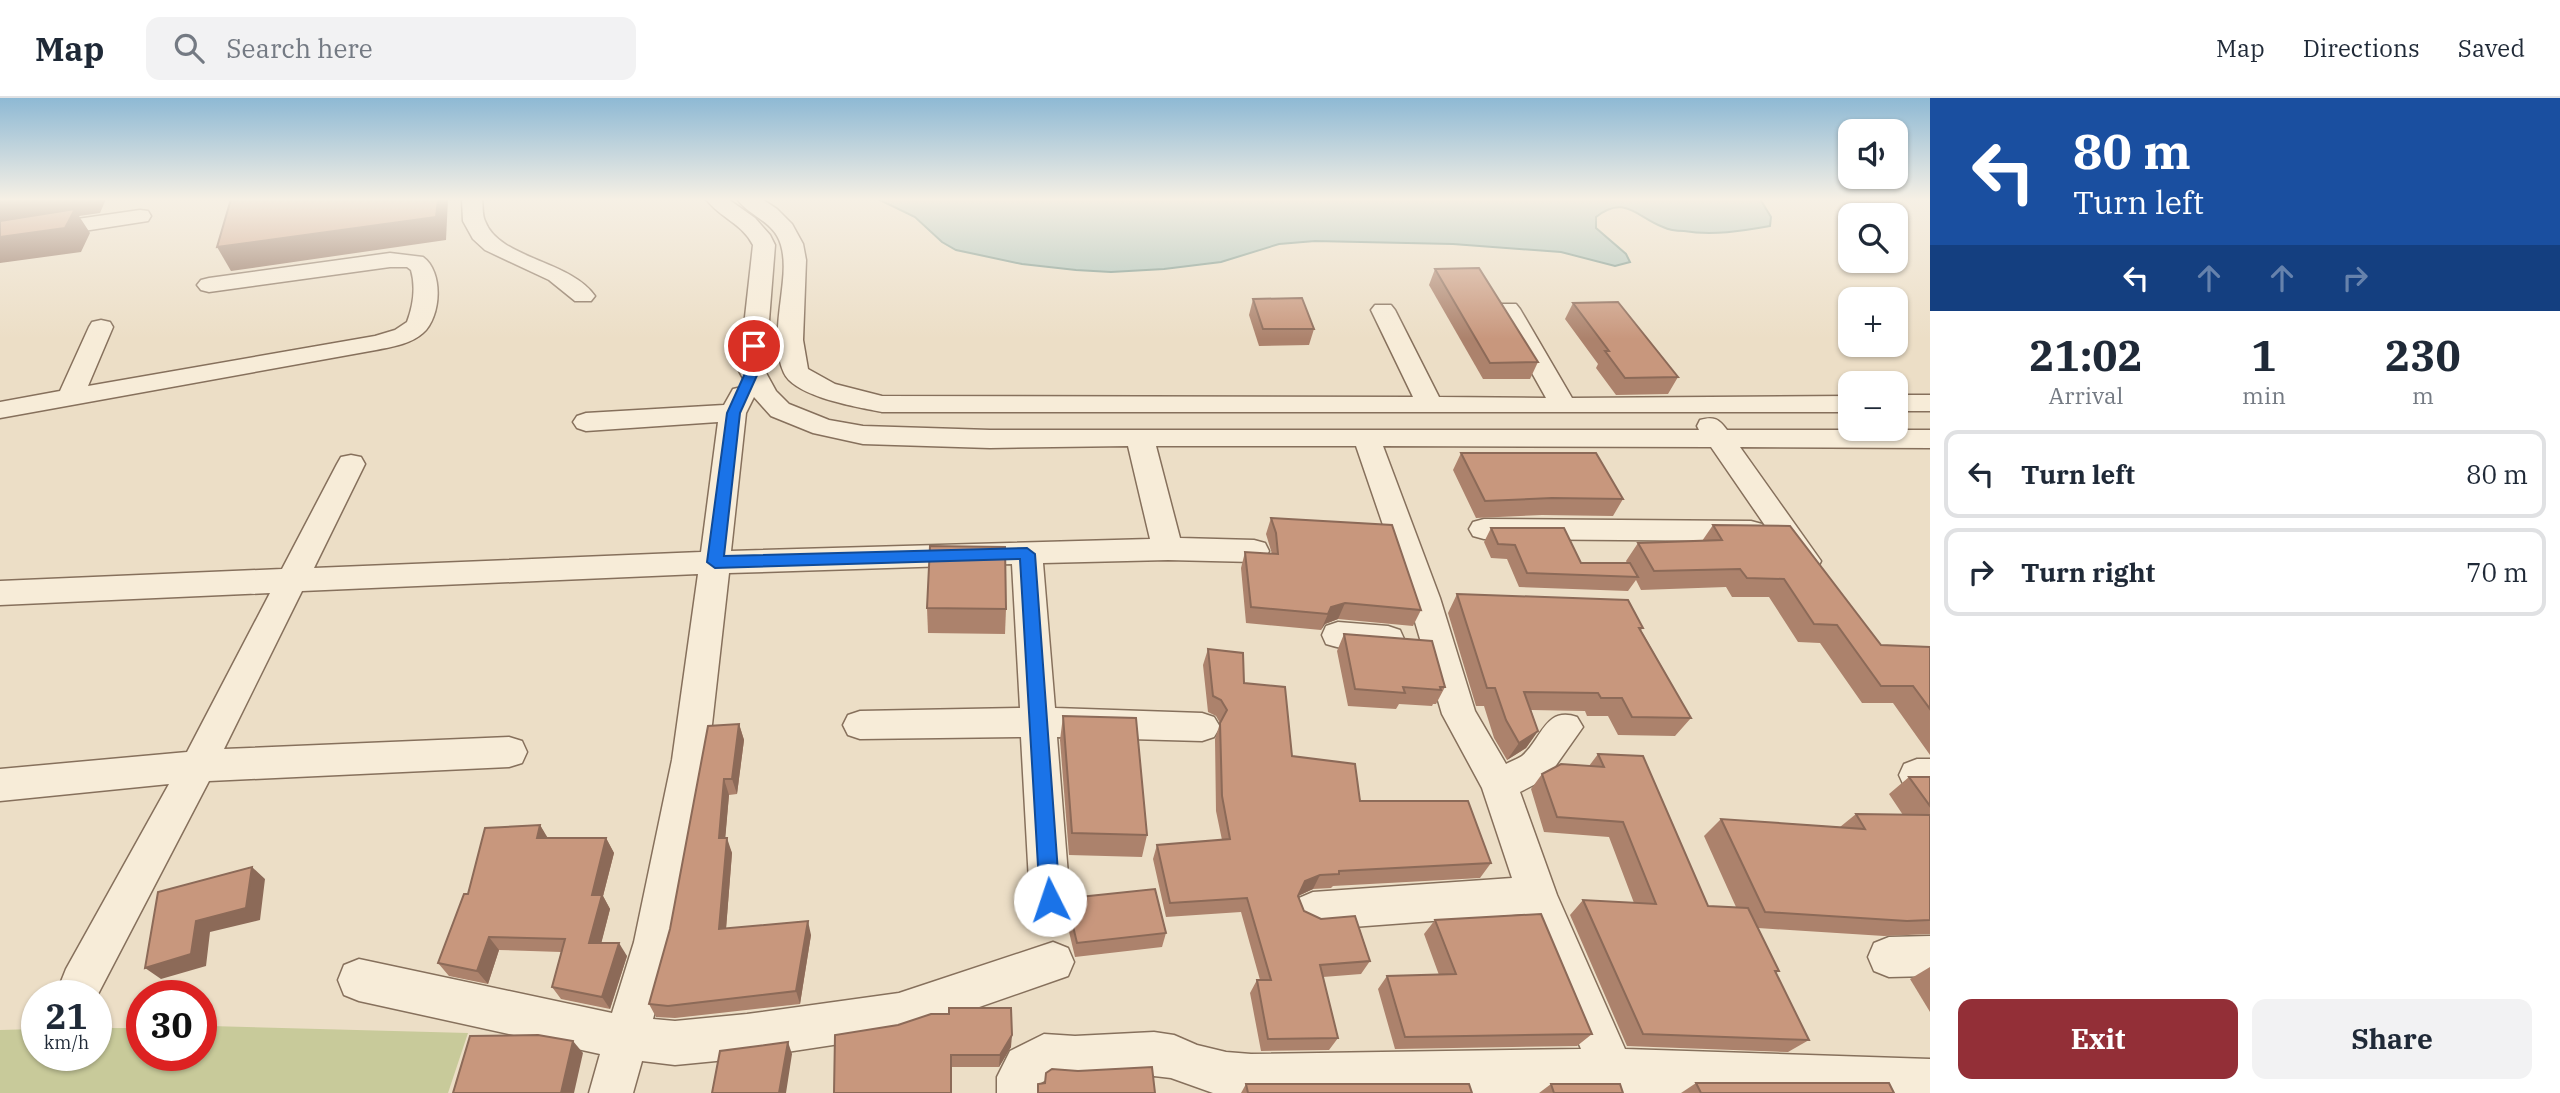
<!DOCTYPE html>
<html lang="en">
<head>
<meta charset="utf-8">
<style>
  body { margin:0; font-family:"IBM Plex Serif",serif; background:#f2f2f3; color:#1f2937; height:100vh; display:flex; flex-direction:column; font-size:26px; white-space:nowrap }
  * { box-sizing:border-box; margin:0 }
  p { font-size:23px; color:#747a83 }
  .icon { flex:none; width:38px; height:38px; fill:none; stroke:currentColor; stroke-width:2; stroke-linecap:round; stroke-linejoin:round }
  .map { position:relative; flex:1; overflow:hidden }
  .panel { display:flex; flex-direction:column; background:#fff; width:630px }
  .panel>* { flex:none }
  .top-card { background:#1a4fa0; color:#fff; overflow:hidden }
  .tools { position:absolute; left:1838px; top:21px; display:grid; gap:14px }
  .tools a { display:grid; place-items:center; width:70px; height:70px; border-radius:14px; background:#fff; box-shadow:0 2px 5px #0004; font-size:35px }
  .speed { position:absolute; left:21px; top:882px; display:flex; gap:14px; font-size:35px; font-weight:700; text-align:center }
  .speed>* { display:grid; place-content:center; width:91px; height:91px; border-radius:50%; background:#fff; box-shadow:0 2px 5px #0004; line-height:1 }
  .speed small { font-size:18px; font-weight:400 }
  .speed .limit { border:10px solid #d22; background:#fff; color:#111 }
  .pin { position:absolute; display:grid; place-items:center; width:60px; height:60px; color:#fff; margin:-30px; border:4px solid #fff; border-radius:50%; box-shadow:0 2px 7px #0007 }
  .me { position:absolute; width:77px; margin:-38px; rotate:356deg; stroke-linejoin:round; filter:drop-shadow(0 0 5px #0008) }
  .turn { display:flex; align-items:center; gap:24px; height:147px; padding:0 28px; font-size:32px }
  .turn .icon { width:91px; height:91px; stroke-width:2.5 }
  .turn b { display:block; font-size:49px; line-height:60px }
  .lanes { display:flex; align-items:center; height:66px; padding:0 28px; background:#0003; justify-content:center; gap:35px; direction:ltr }
  .lanes .off { opacity:.35 }
  .eta { display:flex; justify-content:space-evenly; align-items:center; height:119px; text-align:center }
  .eta b { font-size:42px; font-weight:800; line-height:49px }
  .button { display:flex; gap:14px; margin-top:auto; padding:14px 28px }
  .button a { flex:1; height:80px; border-radius:14px; background:#932f37; color:#fff; font-size:28px; font-weight:800; line-height:80px; text-align:center }
  .button a+a { background:#f2f2f3; color:#1f2937 }
  ul { padding:0; list-style:none }
  li { display:flex; align-items:center; gap:21px; height:88px; margin:0 14px 10px; padding:0 14px; border:4px solid #e0e1e3; border-radius:14px }
  li div { flex:1 }
  li b { display:block; font-size:26px }
  li em { font-style:normal }
  header { display:flex; align-items:center; gap:42px; box-sizing:border-box; height:98px; padding:0 35px; background:#fff; border-bottom:2px solid #e0e1e3 }
  header strong { font-size:33px }
  nav { display:flex; gap:38px; margin-inline-start:auto; font-size:24px }
  .search { width:490px; height:63px; background:#f2f2f3; display:flex; align-items:center; gap:18px; box-sizing:border-box; padding:0 24px; border-radius:14px; color:#747a83; font-size:26px }
  main { display:flex; flex:1; min-height:0 }
  .map>svg:first-child { display:block }
  .green { fill:#c8ca9a }
  .water { fill:#a7c0b7; stroke:#6e8e84; stroke-width:2 }
  .lines { fill:none; stroke-linecap:round; stroke-linejoin:round }
  .minor-casing { stroke:#86705c; stroke-width:3 }
  .minor { fill:#f7ecd8; fill-rule:evenodd }
  .wall { fill:#ac826c }
  .shaded-wall { fill:#8c6a58 }
  .building { fill:#c8977d; stroke:#8c6a58; stroke-width:2 }
  .route { fill:#1a73e8; stroke:#114b97; stroke-width:2 }
</style>
</head>
<body>
<header>
<strong>Map</strong>
<div class="search"><svg class="icon" aria-label="search" viewBox="0 0 24 24"><circle cx="10" cy="10" r="6"/><path d="M15 15l6 6"/></svg>Search here</div>
<nav><a>Map</a><a>Directions</a><a>Saved</a></nav>
</header>
<main>
<div class="map">
<svg width="1930" height="995" viewBox="0 0 1930 995">
  <rect width="100%" height="100%" fill="#ecdec6"/>
  <path class="green" d="M201,928H210L468,935L448,995H0V932L37,931V957H96V930H142V957H201Z"/>
  <path class="water" d="M878,101H1760L1771,119L1770,128C1742,133 1712,138 1684,133C1678,133 1669,132 1663,129C1637,119 1624,96 1596,119V130L1626,156L1630,164L1615,168L1561,154L1453,146L1315,143L1279,146L1221,164L1164,171L1111,174L1076,172L1022,166L956,152L942,144L915,119Z"/>
  <g class="lines">
    <defs>
      <g id="minor">
        <path d="M462,101H482C483,108 482,117 485,123C499,161 570,162 595,198L591,203H575L549,182L485,152L473,141L463,123Z"/>
        <path d="M706,101H728L755,120L770,137L775,147L765,273L776,293L789,306L829,322L863,328L990,332H1699L1697,328L1700,322C1714,318 1719,321 1727,332H1930V350L1740,349L1821,463L1817,471L1806,474L1795,471L1711,349L1383,348L1440,500L1475,613L1506,666C1511,663 1518,661 1522,658C1542,641 1545,608 1577,619L1583,629L1547,680L1520,694L1557,797L1625,951L1930,961V995H1213L1171,980L1154,978L1075,982L1049,980L1041,985V995H997V979L1010,953L1044,936L1075,938L1154,934L1174,937L1197,947L1226,954L1251,956L1581,951L1525,816L1313,832L1299,826L1293,813L1299,800L1313,794L1512,780L1482,690L1442,616L1408,500L1356,348H1156L1180,440L1254,442L1265,445L1269,453L1265,461L1254,464L1168,462L1043,465L1055,610L1202,615L1214,619L1220,629L1214,639L1202,643L1057,639L1070,802L1064,815L1050,821L1036,815L1030,802L1021,639L860,641L848,637L843,627L848,617L860,613L1020,610L1012,466L729,475L708,662L674,844L653,921L675,923L747,916L899,895L1053,844L1068,850L1074,864L1068,878L899,937L747,960L675,967L642,963L633,995H589L600,956L359,903L344,897L338,882L344,867L359,861L612,915L634,844L672,662L698,476L302,493L224,651L509,639L522,643L527,654L522,665L509,669L209,683L96,900L65,898L60,886L66,871L169,686L0,703V671L187,654L270,495L0,507V483L282,471L337,366L341,359L351,357L361,359L365,366L314,470L701,454L718,324L586,333L577,330L573,324L577,318L586,315L724,307L733,291L742,289L749,291L739,273L753,147C742,125 720,120 706,101ZM754,299L771,318L813,335L863,346L990,350L1128,348L1150,441L731,453L746,315Z"/>
        <path d="M737,101H762L777,111L792,126L803,146L806,162L803,242L808,271L835,286L882,298L1413,299L1371,212L1375,207H1391L1395,212L1439,299L1546,300L1496,211L1500,206H1516L1520,211L1572,300L1850,298V314H882C858,309 795,299 784,275C774,254 778,223 781,200C783,183 786,164 781,147C774,123 750,119 737,101Z"/>
        <path d="M140,112L148,113L151,118L148,123L0,146V132Z"/>
        <path d="M390,155L423,159C444,174 441,219 423,235C411,246 391,249 376,252L0,320V304L60,293L89,229L92,224L101,222L110,224L113,229L88,288L375,238L395,232L407,224C413,208 416,189 411,172L407,169H390L209,194L201,192L197,187L201,182L209,180Z"/>
        <rect x="1895" y="297" width="35" height="16"/>
        <path d="M1484,421L1751,423L1762,426L1766,433L1762,440L1751,443L1484,441L1473,438L1469,431L1473,424Z"/>
        <path d="M1338,524L1388,528L1400,532L1404,541L1400,550C1378,557 1348,553 1326,546L1322,537L1326,528Z"/>
        <path d="M1917,661H1930V693H1917L1904,688L1899,677L1904,666Z"/>
        <path d="M1930,838V878L1889,879L1874,873L1868,859L1874,845L1889,839Z"/>
      </g>
    </defs>
    <use href="#minor" class="minor-casing"/>
    <use href="#minor" class="minor"/>
  </g>
  <g class="wall">
    <path d="M1435,171L1538,264L1530,281H1483L1429,187Z"/>
    <path d="M1253,201L1314,231L1309,247L1259,248L1249,217Z"/>
    <path d="M1573,205L1678,279L1668,296L1616,297L1596,270L1598,266L1565,221Z"/>
    <path d="M1461,355L1623,401L1613,418L1542,417L1476,420L1453,372Z"/>
    <path d="M1271,420L1421,512L1413,528L1338,521L1325,526L1321,532L1246,525L1241,470L1245,454L1272,456L1266,436Z"/>
    <path d="M1713,427L1881,547L1930,549V657L1893,605H1862L1820,545L1798,544L1769,499H1732L1726,489L1641,492L1636,482L1628,493L1519,489L1507,461L1491,460L1484,444L1491,430L1581,465H1627L1626,463L1638,445L1702,443Z"/>
    <path d="M1457,496L1643,530L1641,532L1691,620L1675,638L1618,637L1608,618H1587L1585,613L1531,612L1538,633L1526,650L1507,662L1494,640L1484,608H1476L1448,515Z"/>
    <path d="M927,510L1006,511L1005,536L928,535Z"/>
    <path d="M1344,536L1445,589L1436,606H1433L1432,608L1399,606L1396,611L1348,608L1337,553Z"/>
    <path d="M1208,551L1244,585L1292,658L1360,703L1491,765L1480,780L1333,788L1331,790L1313,791L1298,798L1304,813L1370,863L1361,876L1323,879L1338,940L1329,952L1261,953L1250,895L1257,882H1260L1241,814L1166,819L1153,761L1157,747L1222,742L1216,713L1215,641L1220,625L1216,618L1208,614L1203,567Z"/>
    <path d="M1063,618L1147,737L1142,759L1069,757L1060,642Z"/>
    <path d="M739,626L744,642L737,696L729,697L725,740L732,755L726,830L811,837L800,906L675,920L656,919L649,906Z"/>
    <path d="M1598,656L1708,808L1736,809L1704,738L1721,721L1840,729L1856,716L1903,717L1889,696L1909,679H1930V836L1884,838L1758,830L1779,873L1776,875L1809,942L1788,954L1627,948L1570,817L1583,802L1634,805L1609,739L1544,734L1531,691L1542,676L1589,668Z"/>
    <path d="M540,727L547,740H606L614,755L603,798L610,811L601,845L627,858L610,911L561,901L552,889L561,854L499,852L488,886L449,878L438,865L468,796Z"/>
    <path d="M1067,803L1166,835L1162,849L1075,859L1065,817Z"/>
    <path d="M1435,822L1592,936L1577,948L1395,951L1378,891L1387,878L1439,877L1424,836Z"/>
    <path d="M1930,869V914L1910,881Z"/>
    <path d="M835,937L1011,949L999,969H951Z"/>
    <path d="M1696,985L1894,995H1681Z"/>
    <path d="M1246,986L1472,995H1241Z"/>
    <path d="M1551,986L1623,995H1539Z"/>
  </g>
  <g class="shaded-wall">
    <path d="M17,101H106L100,115L79,118L90,135L81,154L0,165V104Z"/>
    <path d="M438,101H448L446,142L231,173L217,149Z"/>
    <path d="M1345,505L1338,521L1325,526L1321,532L1331,509Z"/>
    <path d="M739,626L744,642L737,696L732,681Z"/>
    <path d="M1538,633L1526,650L1507,662L1519,645Z"/>
    <path d="M724,681L729,697L724,755L719,740Z"/>
    <path d="M540,727L549,742L537,740Z"/>
    <path d="M606,740L614,755L603,798L610,811L598,858L589,845L592,797Z"/>
    <path d="M727,740L732,755L725,844L719,831Z"/>
    <path d="M252,769L265,781L260,822L210,834L206,868L161,881L145,870Z"/>
    <path d="M1320,777L1313,791L1298,798L1305,783Z"/>
    <path d="M808,823L811,837L800,906L796,893Z"/>
    <path d="M489,839L499,852L488,886L477,873Z"/>
    <path d="M619,845L627,858L610,911L602,899Z"/>
    <path d="M1012,937L1011,949L999,969L1000,957Z"/>
    <path d="M573,943L583,955L574,995H561Z"/>
    <path d="M788,944L792,956L786,995H779Z"/>
  </g>
  <g class="building">
    <path d="M0,101H17L0,104Z"/>
    <path d="M231,101H438L436,119L217,149Z"/>
    <path d="M75,111L65,130L0,139V123Z"/>
    <path d="M1479,170L1538,264L1490,265L1435,171Z"/>
    <path d="M1302,200L1314,231H1263L1253,201Z"/>
    <path d="M1618,204L1678,279L1625,280L1605,253H1609L1573,205Z"/>
    <path d="M1461,355H1596L1623,401L1552,400L1485,403Z"/>
    <path d="M1271,420L1392,427L1421,512L1345,505L1331,509L1328,516L1251,509L1245,454L1278,456L1276,435Z"/>
    <path d="M1713,427L1790,428L1881,547L1930,549V611L1913,588H1881L1837,527L1814,526L1784,481L1747,480L1740,471L1654,473L1638,445L1722,442Z"/>
    <path d="M1491,430H1564L1581,465H1630L1638,479L1527,475L1515,447L1498,446Z"/>
    <path d="M930,448L1005,449L1006,511L927,510Z"/>
    <path d="M1457,496L1628,502L1643,530H1639L1691,620L1632,619L1622,600H1601L1598,595L1524,594L1538,633L1519,645L1506,622L1495,590H1487Z"/>
    <path d="M1344,536L1432,543L1445,589H1440L1441,592L1403,589L1405,595L1355,591Z"/>
    <path d="M1208,551L1243,555L1244,585L1285,589L1292,658L1355,666L1360,703H1468L1491,765L1339,773V776L1320,777L1305,783L1298,798L1304,813L1321,821L1355,818L1370,863L1320,867L1338,940L1268,941L1257,882H1271L1247,800L1170,805L1157,747L1230,741L1222,698L1220,625L1227,612L1221,602L1213,598Z"/>
    <path d="M1063,618L1136,620L1147,737L1072,735Z"/>
    <path d="M739,626L732,681H724L719,740H727L719,831L808,823L796,893L668,908L649,906L670,831L708,628Z"/>
    <path d="M1598,656L1643,658L1708,808L1748,810L1779,873H1775L1809,942L1643,936L1583,802L1656,806L1623,724L1557,719L1542,676L1561,666L1604,669Z"/>
    <path d="M1909,679H1930V708Z"/>
    <path d="M1856,716L1930,717V822L1907,823L1765,814L1721,721L1865,731Z"/>
    <path d="M540,727L537,740H606L592,797H602L589,845H619L602,899L552,889L565,841L489,839L477,873L438,865L464,796H468L485,730Z"/>
    <path d="M252,769L246,810L196,823L191,856L145,870L158,794Z"/>
    <path d="M1155,791L1166,835L1077,845L1067,803L1070,800Z"/>
    <path d="M1541,816L1592,936L1405,939L1387,878L1456,876L1435,822Z"/>
    <path d="M949,910H1011L1012,937L1000,957H951V995H834L835,937L898,927L931,916H949Z"/>
    <path d="M538,937L573,943L561,995H453L470,938Z"/>
    <path d="M788,944L779,995H712L720,953Z"/>
    <path d="M1152,969L1155,995H1038V986L1045,985L1046,975L1052,971L1078,973Z"/>
    <path d="M1696,985H1889L1894,995H1701Z"/>
    <path d="M1246,986H1469L1472,995H1248Z"/>
    <path d="M1551,986H1620L1623,995H1554Z"/>
  </g>
  <linearGradient id="sky" x2="0" y2="1"><stop stop-color="#8eb9d4"/><stop offset="0.42" stop-color="#f6f0e5"/><stop offset="1" stop-color="#f6f0e5" stop-opacity="0"/></linearGradient>
  <rect width="1930" height="241" fill="url(#sky)"/>
  <path class="route" d="M754,244L761,248L759,273L740,315L724,458L1027,450L1035,456L1060,802L1057,809L1050,812L1043,809L1040,802L1020,461L715,470L707,464L727,315L746,273L748,248Z"/>
</svg>
<div class="tools">
<a><svg class="icon" aria-label="sound" viewBox="0 0 24 24"><path d="M4 9h4l5-4v14l-5-4H4zM17 9q2 3 0 6"/></svg></a>
<a><svg class="icon" aria-label="search" viewBox="0 0 24 24"><circle cx="10" cy="10" r="6"/><path d="M15 15l6 6"/></svg></a>
<a>+</a>
<a>−</a>
</div>
<div class="speed"><div>21<small>km/h</small></div><div class="limit">30</div></div>
<div class="pin" style="left:754px;top:248px;background:#d93025"><svg class="icon" aria-label="arrive" viewBox="0 0 24 24"><path d="M6 21V4h12l-3 4 3 4H6"/></svg></div>
<svg class="me" style="left:1050px;top:802px" viewBox="-20 -20 40 40"><circle r="19" fill="#fff"/><path d="M0-13L10 11 0 6-10 11z" fill="#1a73e8"/></svg>
</div>
<section class="panel">
<div class="top-card">
<div class="turn"><svg class="icon" aria-label="left" viewBox="0 0 24 24"><path d="M17 20v-9H6M10 6l-5 5 5 5"/></svg><div><b>80 m</b>Turn left</div></div>
<div class="lanes"><svg class="icon" aria-label="left" viewBox="0 0 24 24"><path d="M17 20v-9H6M10 6l-5 5 5 5"/></svg><svg class="icon off" aria-label="ahead" viewBox="0 0 24 24"><path d="M12 20V5M6 11l6-6 6 6"/></svg><svg class="icon off" aria-label="ahead" viewBox="0 0 24 24"><path d="M12 20V5M6 11l6-6 6 6"/></svg><svg class="icon off" aria-label="right" viewBox="0 0 24 24"><path d="M7 20v-9h11M14 6l5 5-5 5"/></svg></div>
</div>
<div class="eta">
<div><b>21:02</b><p>Arrival</p></div>
<div><b>1</b><p>min</p></div>
<div><b>230</b><p>m</p></div>
</div>
<ul>
<li><svg class="icon" aria-label="left" viewBox="0 0 24 24"><path d="M17 20v-9H6M10 6l-5 5 5 5"/></svg><div><b>Turn left</b></div><em>80 m</em></li>
<li><svg class="icon" aria-label="right" viewBox="0 0 24 24"><path d="M7 20v-9h11M14 6l5 5-5 5"/></svg><div><b>Turn right</b></div><em>70 m</em></li>
</ul>
<div class="button"><a>Exit</a><a>Share</a></div>
</section>
</main>
</body>
</html>
